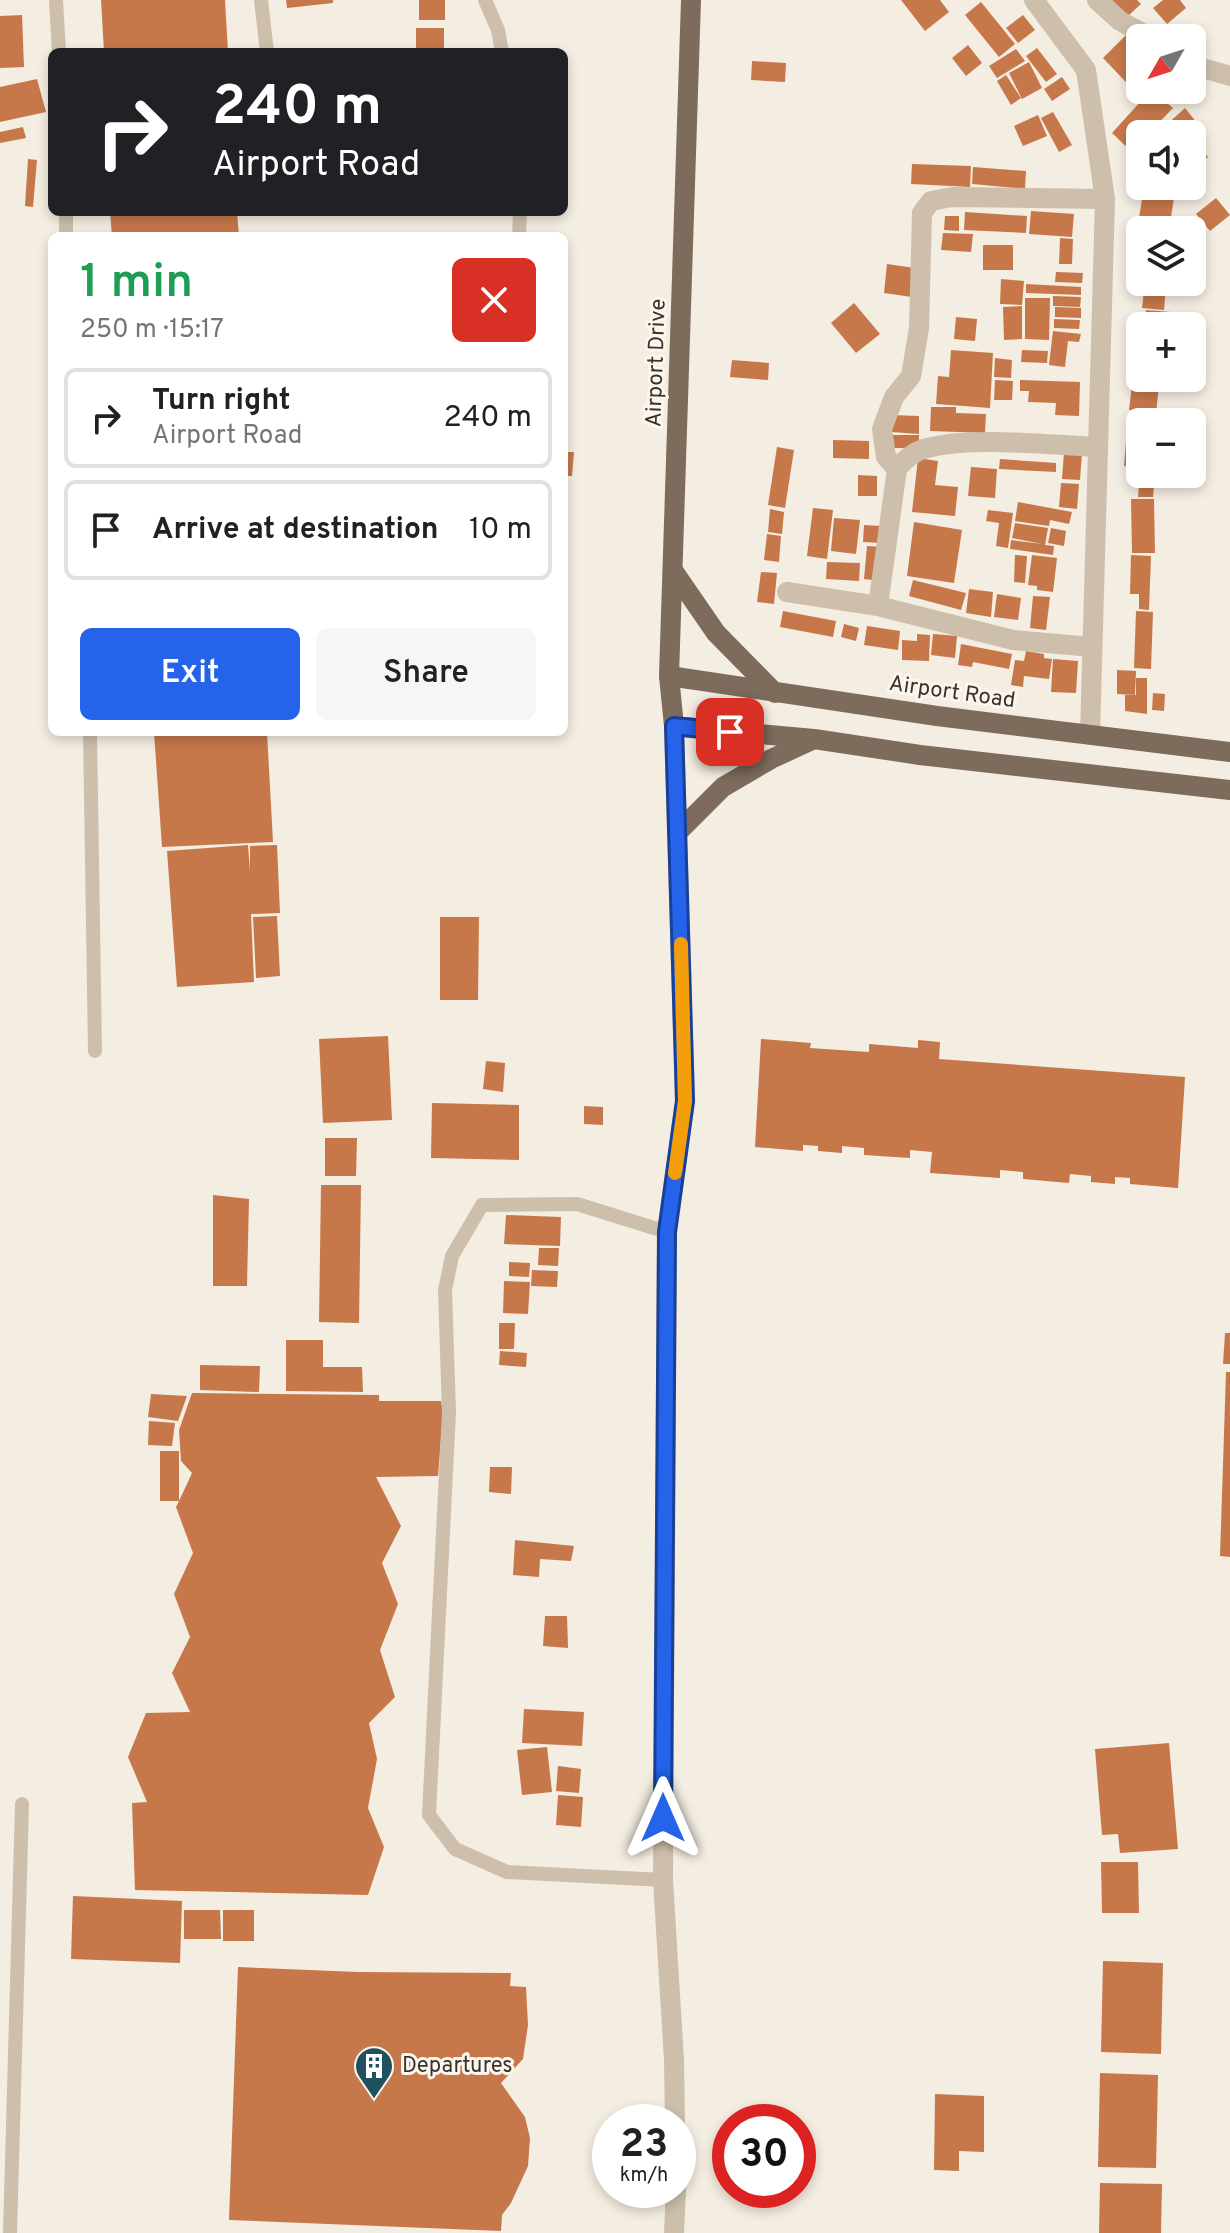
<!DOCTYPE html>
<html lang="en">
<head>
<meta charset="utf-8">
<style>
  body { margin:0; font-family:Overpass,sans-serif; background:#f6f6f6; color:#202124; height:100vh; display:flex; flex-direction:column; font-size:30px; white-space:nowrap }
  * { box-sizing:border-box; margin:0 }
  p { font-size:26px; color:#757577 }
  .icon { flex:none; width:44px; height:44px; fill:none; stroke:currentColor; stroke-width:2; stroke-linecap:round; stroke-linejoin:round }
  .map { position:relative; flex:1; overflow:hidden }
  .details { position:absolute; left:48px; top:232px; width:520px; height:504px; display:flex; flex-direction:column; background:#fff; border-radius:12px; box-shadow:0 4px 12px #0003 }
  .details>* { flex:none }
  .guide { position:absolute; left:48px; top:48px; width:520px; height:168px; border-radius:12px; box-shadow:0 4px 12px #0003; background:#202124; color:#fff; overflow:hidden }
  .needle { width:52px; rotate:231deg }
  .controls { position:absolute; left:1126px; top:24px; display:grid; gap:16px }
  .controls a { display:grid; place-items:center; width:80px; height:80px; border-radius:12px; background:#fff; box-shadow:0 4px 12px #0003; font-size:40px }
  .speed { position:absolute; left:592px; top:2104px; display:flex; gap:16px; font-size:40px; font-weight:700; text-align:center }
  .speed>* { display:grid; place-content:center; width:104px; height:104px; border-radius:50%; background:#fff; box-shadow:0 4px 12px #0003; line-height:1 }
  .speed small { font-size:20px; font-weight:400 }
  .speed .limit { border:12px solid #d22; background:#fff; color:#111 }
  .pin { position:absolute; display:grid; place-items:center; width:68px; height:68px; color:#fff; margin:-34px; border-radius:16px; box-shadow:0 4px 12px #0006 }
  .me { position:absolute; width:88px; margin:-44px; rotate:0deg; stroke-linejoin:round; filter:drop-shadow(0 0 6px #0008) }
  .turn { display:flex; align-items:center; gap:28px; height:168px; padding:0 32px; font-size:36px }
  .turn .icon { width:104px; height:104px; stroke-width:2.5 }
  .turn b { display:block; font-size:56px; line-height:68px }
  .round { display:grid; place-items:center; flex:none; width:84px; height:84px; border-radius:12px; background:#f6f6f6 }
  .head { display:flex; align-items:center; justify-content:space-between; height:136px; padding:0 32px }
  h1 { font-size:48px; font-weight:600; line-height:60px; color:#1e9e55 }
  .primary-button { display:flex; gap:16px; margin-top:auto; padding:16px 32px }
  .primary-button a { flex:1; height:92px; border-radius:12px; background:#2563eb; color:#fff; font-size:32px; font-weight:600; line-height:92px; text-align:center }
  .primary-button a+a { background:#f6f6f6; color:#202124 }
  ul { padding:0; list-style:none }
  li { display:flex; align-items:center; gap:24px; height:100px; margin:0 16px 12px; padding:0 16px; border:4px solid #e0e0e0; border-radius:12px }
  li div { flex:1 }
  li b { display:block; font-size:30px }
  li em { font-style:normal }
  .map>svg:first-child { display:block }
  .building { fill:#c7784b }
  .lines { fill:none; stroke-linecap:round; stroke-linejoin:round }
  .lane { stroke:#cdbfac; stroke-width:14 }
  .street { stroke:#cdbfac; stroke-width:20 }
  .primary { stroke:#7d6b5c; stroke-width:20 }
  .route-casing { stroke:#184099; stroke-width:20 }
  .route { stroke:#2563eb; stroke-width:14 }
  .slow { stroke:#f59e0b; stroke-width:14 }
  .labels { text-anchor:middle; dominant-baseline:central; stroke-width:6; stroke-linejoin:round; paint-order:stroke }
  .street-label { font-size:22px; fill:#3b322b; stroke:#fbf7ee }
  .poi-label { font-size:22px; fill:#3b322b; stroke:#fbf7ee; text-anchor:start }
</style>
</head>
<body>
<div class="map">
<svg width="1230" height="2233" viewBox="0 0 1230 2233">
  <rect width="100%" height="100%" fill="#f4ede1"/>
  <g class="building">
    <path d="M101,0H225L228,52H104Z"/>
    <path d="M286,0H333V3L287,8Z"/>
    <rect x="419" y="0" width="26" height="20"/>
    <path d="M901,0H940L949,12L925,31Z"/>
    <path d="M1112,0H1137L1141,4L1128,16Z"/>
    <path d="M1163,0H1180L1186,8L1167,24L1153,8Z"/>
    <path d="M981,2L1015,44L999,57L965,15Z"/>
    <path d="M22,15L24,67L0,68V16Z"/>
    <path d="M1023,15L1035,30L1018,43L1006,28Z"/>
    <path d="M416,28H444V49L485,48V52H416Z"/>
    <path d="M1126,35L1140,49V90H1147L1140,97L1103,58Z"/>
    <path d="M968,45L982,63L966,76L952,58Z"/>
    <path d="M1037,48L1057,74L1046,82L1026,56Z"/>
    <path d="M1016,49L1025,61L997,78L989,66Z"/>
    <path d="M752,61L786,63L785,82L751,80Z"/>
    <path d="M1029,62L1042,88L1022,99L1009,73Z"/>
    <path d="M1006,75L1021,98L1011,105L997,81Z"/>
    <path d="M1062,77L1070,89L1052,101L1044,89Z"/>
    <path d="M37,79L46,112L0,122V87Z"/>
    <path d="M1151,90L1173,108L1148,134H1140V143L1132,152L1112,133Z"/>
    <path d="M1185,108L1197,123L1184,134H1170L1164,127Z"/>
    <path d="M1053,112L1072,145L1059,152L1041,118Z"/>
    <path d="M1038,115L1047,136L1023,146L1014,126Z"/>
    <path d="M23,127L26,138L0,143V132Z"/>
    <path d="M1192,138L1208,157L1194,169L1192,167Z"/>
    <path d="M28,159L37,160L33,207L25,206Z"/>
    <path d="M912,164L971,166L970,187L911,184Z"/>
    <path d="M973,167L1026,171L1025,189L972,184Z"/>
    <path d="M1143,193L1174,198L1169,230H1137Z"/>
    <path d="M1216,198L1230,215L1210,231L1196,214Z"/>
    <path d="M1031,211L1074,214L1072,237L1029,234Z"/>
    <path d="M110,212H237L239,236H112Z"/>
    <path d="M965,212L1027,216L1026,233L964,230Z"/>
    <path d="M945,216H959V231L944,230Z"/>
    <path d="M943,233L973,234L971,252L941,250Z"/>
    <path d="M1060,238L1073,239L1072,264H1059Z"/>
    <rect x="983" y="245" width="30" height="25"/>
    <path d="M887,264L915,268L912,297L884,293Z"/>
    <path d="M1056,272L1083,273L1082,283L1055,282Z"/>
    <path d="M1001,279L1024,281L1022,305L1000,304Z"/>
    <path d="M1145,282H1175V286L1166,285L1164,310L1142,308Z"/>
    <path d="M1026,284L1081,287V295L1026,293Z"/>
    <path d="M1053,296L1081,297L1080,307L1053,306Z"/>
    <path d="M1025,298H1050L1049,340L1025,339V306H1028H1025Z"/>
    <path d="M854,303L880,334L856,353L831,323Z"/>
    <path d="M1022,306V339L1004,340L1003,307Z"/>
    <path d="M1055,307L1081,308V318L1055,317Z"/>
    <path d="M1146,310L1171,312L1169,326H1144Z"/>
    <path d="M956,317L977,319L975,341L954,339Z"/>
    <path d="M1054,319L1080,320L1079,329L1054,328Z"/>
    <path d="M1053,331L1081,334L1079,342L1068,341L1065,367L1049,365Z"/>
    <path d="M951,350L993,353L990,408L936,404L938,376L949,377Z"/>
    <path d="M1022,350L1048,351L1047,363L1021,362Z"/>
    <path d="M1135,354H1140V378H1157V384L1132,382Z"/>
    <path d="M995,358L1012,360L1011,378L994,377Z"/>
    <path d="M732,360L769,363L768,380L730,377Z"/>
    <path d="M995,380L1013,381L1012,400H994Z"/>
    <path d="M1020,380L1080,382L1079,416L1055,415L1056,403L1028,402L1029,391H1020Z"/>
    <path d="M1132,384L1159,386L1156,413L1129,410Z"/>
    <path d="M931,407H956V413L986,414L985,433L930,431Z"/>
    <path d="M892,415L919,416V434L891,432Z"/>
    <path d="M1128,417L1154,420V422H1140V468L1124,466Z"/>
    <rect x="889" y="435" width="30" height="13"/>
    <path d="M833,440L869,441V459L833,458Z"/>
    <path d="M777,447L794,450L785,508L768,505Z"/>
    <path d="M564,452H574L572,476H564Z"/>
    <path d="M1064,452L1082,453L1080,480L1062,479Z"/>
    <path d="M918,458L938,461L935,485L958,487L955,516L912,512Z"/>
    <path d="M1000,459L1056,463V472L999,469Z"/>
    <path d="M971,467L997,469L995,498L968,496Z"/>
    <path d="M1140,474H1155L1153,497H1138Z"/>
    <path d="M858,475L877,476V496H858Z"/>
    <path d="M1061,483L1079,484L1077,509L1059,507Z"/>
    <path d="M1131,499H1154L1155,553H1132Z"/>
    <path d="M1018,502L1072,512L1069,524L1050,520L1049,526L1015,521Z"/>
    <path d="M813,508L833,510L827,559L807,556Z"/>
    <path d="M770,509L784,512L782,534L768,532Z"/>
    <path d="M988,510L1013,513L1008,548L996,546L999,523L986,521Z"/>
    <path d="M834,518L860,520L856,554L831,551Z"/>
    <path d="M914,522L962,530L954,583L907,576Z"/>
    <path d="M1015,523L1048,528L1045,545L1054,546L1053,555L1010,549L1011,540L1042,544L1012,538Z"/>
    <path d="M864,525L881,526L880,543L863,542Z"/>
    <path d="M1051,528L1066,531L1064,546L1048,543Z"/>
    <path d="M767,534L781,536L779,562L764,560Z"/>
    <path d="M867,546L883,547L880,581L864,579Z"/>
    <path d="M1015,555L1027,556L1025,583L1014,582Z"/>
    <path d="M1032,555L1057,558L1053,592L1037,590V586L1028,585Z"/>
    <path d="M1131,555L1151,556L1149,610L1139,609V594H1130Z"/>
    <path d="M827,562L860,563L859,581L826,579Z"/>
    <path d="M761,572L777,573L774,604L757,602Z"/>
    <path d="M913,580L966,593L961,610L909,596Z"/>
    <path d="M969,589L993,592L991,617L966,613Z"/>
    <path d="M997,594L1021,598L1018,620L994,617Z"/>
    <path d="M1033,596L1050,597L1046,630L1030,628Z"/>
    <path d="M783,611L836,621L833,637L780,627Z"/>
    <path d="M1136,611L1153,612L1151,669L1134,668Z"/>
    <path d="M844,624L859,628L856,641L841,637Z"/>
    <path d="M867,626L900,631L898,650L864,645Z"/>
    <path d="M917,634L930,635L929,661L902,660V640L917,641Z"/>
    <path d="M933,634L957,636L955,658L931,655Z"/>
    <path d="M961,644L1012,654L1009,669L973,662L972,667L958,665Z"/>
    <path d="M1026,651L1044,654V658L1052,659L1049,679L1024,676L1023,687L1011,685L1015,660L1024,661Z"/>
    <path d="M1053,659L1078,661L1076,693L1051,692Z"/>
    <path d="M1117,670L1136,671L1135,695L1117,694Z"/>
    <path d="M1136,678H1147V714L1125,711V695H1136Z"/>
    <path d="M1153,693L1165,694L1164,711L1152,710Z"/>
    <path d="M154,732H267L273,842L162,847Z"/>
    <path d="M248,845L250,871V846L277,845L280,913L251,914L254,982L177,987L167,851Z"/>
    <path d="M277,916L280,976L256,978L253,917Z"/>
    <path d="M440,917H479L478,1000H440Z"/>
    <path d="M388,1036L392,1120L323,1123L319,1039Z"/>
    <path d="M761,1039L811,1043L810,1048L869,1052V1044L918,1048V1040L940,1042L939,1059L1185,1077L1178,1188L1130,1184V1178L1115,1177V1184L1091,1182V1176L1070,1174L1069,1183L1023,1179V1172L1000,1170V1178L930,1173L932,1152L910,1150V1158L864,1155V1148L842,1146V1153L818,1151V1146L803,1145V1151L755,1147Z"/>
    <path d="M486,1061L505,1063L503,1092L483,1089Z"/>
    <path d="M432,1103L519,1105V1160L431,1158Z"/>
    <path d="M584,1106L603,1107V1125L584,1124Z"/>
    <path d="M325,1138H357L356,1176H325Z"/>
    <path d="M321,1185H361L359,1323L319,1322Z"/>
    <path d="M213,1195L249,1199L247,1286H213Z"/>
    <path d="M506,1215L561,1217L560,1246L504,1244Z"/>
    <path d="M539,1248H559L558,1266L538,1265Z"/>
    <path d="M509,1262L530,1263L529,1277L509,1276Z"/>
    <path d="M532,1270L558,1271L557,1287L531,1286Z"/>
    <path d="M504,1281L530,1282L528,1314L503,1313Z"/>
    <path d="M499,1323H515L514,1349H499Z"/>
    <path d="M1225,1333H1230V1364H1223Z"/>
    <path d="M286,1340H323V1367H362L363,1392L286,1391Z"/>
    <path d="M500,1351L527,1353L526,1367L499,1365Z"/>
    <path d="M200,1365L260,1366L259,1392L200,1390Z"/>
    <path d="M1226,1372H1230V1557L1220,1556Z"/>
    <path d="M192,1393L379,1395V1401H441L443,1413L438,1476L376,1477L401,1526L382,1563L398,1604L380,1650L395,1697L369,1723L377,1759L368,1808L384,1847L368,1895L135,1890L132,1803L147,1802L128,1757L146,1713L190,1712L172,1673L190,1637L174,1594L193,1553L176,1507L179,1501H160V1451H179V1501L192,1473L181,1461L179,1430Z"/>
    <path d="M151,1394L187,1396L178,1421L148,1417Z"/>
    <path d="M149,1421L175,1423L172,1446L148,1445Z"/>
    <path d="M490,1467H512L511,1494L489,1492Z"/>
    <path d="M515,1540L574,1546L571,1561L540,1559L539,1577L513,1575Z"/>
    <path d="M545,1616H567L568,1648L543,1646Z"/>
    <path d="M524,1709L584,1712L582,1746L522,1743Z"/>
    <path d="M1169,1743L1178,1849L1120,1853L1118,1834L1102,1835L1095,1749Z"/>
    <path d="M547,1747L552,1792L522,1795L517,1750Z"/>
    <path d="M558,1766L581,1769L579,1793L556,1791Z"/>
    <path d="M558,1795L583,1797L581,1827L556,1825Z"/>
    <path d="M1101,1862H1138L1139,1913H1102Z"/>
    <path d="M73,1896L182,1901L180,1963L71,1959Z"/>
    <path d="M184,1910H220L221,1939H184Z"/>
    <rect x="223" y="1910" width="31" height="31"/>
    <path d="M1103,1961L1163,1963L1161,2054L1101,2052Z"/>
    <path d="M238,1967L358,1972L511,1973L510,1986L526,1987L528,2025L523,2059L501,2083L525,2117L530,2138L528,2166L511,2203L502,2215L501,2231L229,2220Z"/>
    <path d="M1100,2073L1158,2075L1156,2168L1098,2167Z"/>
    <path d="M935,2094L984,2096V2152L959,2151V2171L934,2170Z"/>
    <path d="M1100,2183L1162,2184L1161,2233H1099Z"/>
  </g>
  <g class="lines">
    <g class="lane">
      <path d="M56,0L59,52"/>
      <path d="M261,0L267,52"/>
      <path d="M485,0L498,30L502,52"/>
      <path d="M66,212V236"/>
      <path d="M519,236L520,212"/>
      <path d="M90,732L95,1051"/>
      <path d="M663,1880L507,1872L455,1849L429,1815L449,1412L445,1290L452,1256L482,1205L577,1204L667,1232"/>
      <path d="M10,2233L22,1804"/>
    </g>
    <g class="street">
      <path d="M1034,0L1086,70L1105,199L1090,735"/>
      <path d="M1097,0L1120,21L1152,38"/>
      <path d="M1192,65L1230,76"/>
      <path d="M897,469C905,459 914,451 927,448C972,436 1050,445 1098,447"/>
      <path d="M787,592L878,606L1013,640L1092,647"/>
      <path d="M878,606L897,469L886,457L882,429L894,397L911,376L919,328L922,213L931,201L952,197L1105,199"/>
      <path d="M674,726L685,1101L667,1232L663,1880L674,2060L675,2122"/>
      <path d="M674,2233L676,2190"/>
    </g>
    <g class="primary">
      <path d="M691,0L669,676L674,726L814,739L920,755L1230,790"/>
      <path d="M674,572L716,633L775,693"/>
      <path d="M669,676L937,716L1230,752"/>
      <path d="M677,833L723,787L771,759L810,741"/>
    </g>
  </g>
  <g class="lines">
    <defs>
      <path id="route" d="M663,1818L667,1232L685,1101L674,726L730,732"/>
    </defs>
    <use href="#route" class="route-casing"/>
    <use href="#route" class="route"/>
    <path class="slow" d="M675,1173L685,1101L681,944"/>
  </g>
  <defs>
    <symbol id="building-pin" viewBox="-11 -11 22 30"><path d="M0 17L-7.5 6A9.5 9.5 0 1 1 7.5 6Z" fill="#1f525e" stroke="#fbf7ee"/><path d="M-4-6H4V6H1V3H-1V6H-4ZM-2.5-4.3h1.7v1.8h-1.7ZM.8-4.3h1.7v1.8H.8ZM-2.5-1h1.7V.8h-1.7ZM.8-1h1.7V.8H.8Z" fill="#fff"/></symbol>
  </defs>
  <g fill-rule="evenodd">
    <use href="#building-pin" x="352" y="2044" width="44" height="60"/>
  </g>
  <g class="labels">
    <g class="street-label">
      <text transform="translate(657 363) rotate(-88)">Airport Drive</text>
      <text transform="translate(952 693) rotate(8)">Airport Road</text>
    </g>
    <g class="poi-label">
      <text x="402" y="2066">Departures</text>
    </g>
  </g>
</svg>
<div class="controls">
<a><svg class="needle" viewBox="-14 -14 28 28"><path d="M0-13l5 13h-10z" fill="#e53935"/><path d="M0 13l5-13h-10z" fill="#757577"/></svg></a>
<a><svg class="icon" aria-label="sound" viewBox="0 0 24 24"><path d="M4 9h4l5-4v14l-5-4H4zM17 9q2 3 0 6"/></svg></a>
<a><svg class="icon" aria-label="layers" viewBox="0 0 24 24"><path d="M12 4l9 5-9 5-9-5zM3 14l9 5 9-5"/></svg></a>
<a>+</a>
<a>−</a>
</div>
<div class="speed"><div>23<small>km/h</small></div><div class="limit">30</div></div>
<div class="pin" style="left:730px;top:732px;background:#d93025"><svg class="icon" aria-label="arrive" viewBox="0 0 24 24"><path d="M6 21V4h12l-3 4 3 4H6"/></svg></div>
<svg class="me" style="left:663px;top:1818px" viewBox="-20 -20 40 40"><path d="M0-17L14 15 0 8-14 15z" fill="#2563eb" stroke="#fff" stroke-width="4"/></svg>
<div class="guide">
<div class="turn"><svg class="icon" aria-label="right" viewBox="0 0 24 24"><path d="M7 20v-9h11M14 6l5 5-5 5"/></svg><div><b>240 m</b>Airport Road</div></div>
</div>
<section class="details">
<div class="head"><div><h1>1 min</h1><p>250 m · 15:17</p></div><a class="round" style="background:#d93025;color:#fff"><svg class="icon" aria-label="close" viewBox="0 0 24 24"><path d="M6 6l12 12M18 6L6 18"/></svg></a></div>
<ul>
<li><svg class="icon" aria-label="right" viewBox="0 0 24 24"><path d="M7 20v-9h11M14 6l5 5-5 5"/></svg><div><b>Turn right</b><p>Airport Road</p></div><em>240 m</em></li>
<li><svg class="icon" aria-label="arrive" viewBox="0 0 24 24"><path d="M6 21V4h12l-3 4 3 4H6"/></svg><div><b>Arrive at destination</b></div><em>10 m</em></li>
</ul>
<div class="primary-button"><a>Exit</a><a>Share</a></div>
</section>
</div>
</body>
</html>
